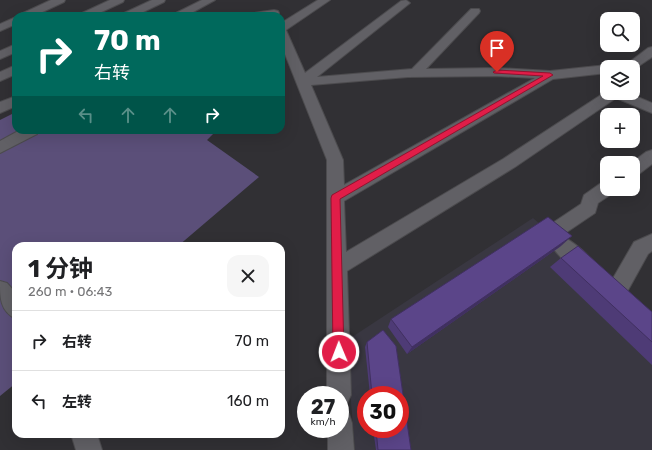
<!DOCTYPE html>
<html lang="zh">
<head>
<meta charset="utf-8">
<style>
  body { margin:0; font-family:Rubik,"Noto Sans SC",sans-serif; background:#f6f6f6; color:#202124; height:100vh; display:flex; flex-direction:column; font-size:15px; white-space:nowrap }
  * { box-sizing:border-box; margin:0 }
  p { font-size:13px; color:#757577 }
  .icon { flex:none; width:22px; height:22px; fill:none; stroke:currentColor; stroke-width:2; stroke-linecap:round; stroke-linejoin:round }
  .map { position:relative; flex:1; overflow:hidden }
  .panel { position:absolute; left:12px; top:242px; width:273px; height:196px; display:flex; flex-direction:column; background:#fff; border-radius:12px; box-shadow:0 4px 16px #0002 }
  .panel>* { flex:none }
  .top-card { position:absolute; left:12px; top:12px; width:273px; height:122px; border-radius:12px; box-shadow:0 4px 16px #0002; background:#00695c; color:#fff; overflow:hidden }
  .controls { position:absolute; left:600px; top:12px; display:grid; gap:8px }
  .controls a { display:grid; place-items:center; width:40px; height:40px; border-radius:8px; background:#fff; box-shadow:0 4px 16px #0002; font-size:20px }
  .speed { position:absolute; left:297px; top:386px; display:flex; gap:8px; font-size:20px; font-weight:700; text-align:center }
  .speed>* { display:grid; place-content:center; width:52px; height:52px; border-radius:50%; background:#fff; box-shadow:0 4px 16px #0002; line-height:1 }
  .speed small { font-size:10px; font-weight:400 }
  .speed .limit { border:6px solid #d22; background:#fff; color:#111 }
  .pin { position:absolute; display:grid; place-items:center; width:34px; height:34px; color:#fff; margin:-41px -17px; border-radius:50% 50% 50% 0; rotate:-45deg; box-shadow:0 0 4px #0007 }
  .pin .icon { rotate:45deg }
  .me { position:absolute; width:44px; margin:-22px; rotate:359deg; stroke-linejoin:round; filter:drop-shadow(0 0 3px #0008) }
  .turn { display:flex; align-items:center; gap:14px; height:84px; padding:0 16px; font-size:18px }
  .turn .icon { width:52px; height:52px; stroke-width:2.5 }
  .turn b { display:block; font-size:28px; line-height:34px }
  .lanes { display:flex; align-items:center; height:38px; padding:0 16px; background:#0003; justify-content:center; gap:20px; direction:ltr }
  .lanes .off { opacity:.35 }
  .round { display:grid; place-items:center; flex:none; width:42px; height:42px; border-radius:12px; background:#f6f6f6 }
  .headline { display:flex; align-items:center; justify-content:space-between; height:68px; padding:0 16px }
  h1 { font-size:24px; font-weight:700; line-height:30px }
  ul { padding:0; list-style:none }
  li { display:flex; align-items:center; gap:12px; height:60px; padding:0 16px; border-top:1px solid #e0e0e0 }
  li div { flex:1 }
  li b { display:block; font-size:15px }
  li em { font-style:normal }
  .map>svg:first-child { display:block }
  .built { fill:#393741; fill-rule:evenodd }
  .green { fill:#5b4f79 }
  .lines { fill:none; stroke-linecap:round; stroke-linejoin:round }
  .minor-casing { stroke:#4c4b4e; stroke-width:2 }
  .minor { fill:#616065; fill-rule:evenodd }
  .wall { fill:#4e3b76 }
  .shaded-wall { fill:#403060 }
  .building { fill:#5b4589; stroke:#403060 }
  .route { fill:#e11d48; stroke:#92132f }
</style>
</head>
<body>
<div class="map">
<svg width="652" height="450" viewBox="0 0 652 450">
  <rect width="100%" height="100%" fill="#313034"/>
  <path class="built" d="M533,218L652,322V450H355L346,341ZM366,395H400V429H366Z"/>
  <path class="green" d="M16,112V130H217L207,140L259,177L178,246H16V383L0,396V120Z"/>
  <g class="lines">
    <defs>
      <g id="minor">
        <path d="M51,0H65L64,2L34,16H20L21,14Z"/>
        <path d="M110,0H124L123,2L93,16H79L80,14Z"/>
        <path d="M152,0H165L164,2L135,16H121L122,14Z"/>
        <path d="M202,0H215L186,16H173L174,14Z"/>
        <path d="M318,0H330L286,30L305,73L401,1L406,0L410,3L317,77L412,69L471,9H479L480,11L479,13L426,69L497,68L550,71L607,65L612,67H607V73L553,79L344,201L346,252L503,159L607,91V93H628L652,103V113L616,98L515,167L347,271L351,395L347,403L340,406V395H327V160L281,44V23ZM497,76L535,78L344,185L343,160L311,85L408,77Z"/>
        <path d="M274,10L278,11L279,13L278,15L249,16L254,13Z"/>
        <path d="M16,17V24L0,31V24Z"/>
        <path d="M16,44V52L0,59V51Z"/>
        <path d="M652,47V57L633,70V67H623L648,48Z"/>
        <path d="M16,65V74L0,81V72Z"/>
        <path d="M16,96V106L0,113V102Z"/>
        <path d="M20,130H39L37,134L0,153V141Z"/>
        <path d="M652,150V164L639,174L633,176V163H631L646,152Z"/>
        <path d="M607,182V189H615L613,193L598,203L595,213L561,236C572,240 593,258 598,269L595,275L588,278C577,274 556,255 551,244L553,238L548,236L545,231L548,226L581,204L584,195L601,183Z"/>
        <path d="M652,234V251L648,254L622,301L615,304L608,301L605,294L608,287L634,242Z"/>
        <path d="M0,281L7,283L16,293V319C0,311 0,298 0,281Z"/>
        <path d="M340,411L349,414L352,423L354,450H328V429H340Z"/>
        <path d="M71,434H97L102,450H76Z"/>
      </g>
    </defs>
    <use href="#minor" class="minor-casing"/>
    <use href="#minor" class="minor"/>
  </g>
  <g class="wall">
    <path d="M561,246L407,354L388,327L391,319Z"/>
    <path d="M561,258L652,312V365L550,267Z"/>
    <path d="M383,330L396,346L411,450H376L373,429H400V395H370L365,347L367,342Z"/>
  </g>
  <path class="shaded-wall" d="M572,236L561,246L407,354L412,347Z"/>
  <g class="building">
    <path d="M548,217L572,236L412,347L391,319Z"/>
    <path d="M578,246L652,312V342L561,258Z"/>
    <path d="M383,330L396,346L411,450H378L376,429H400V395H372L367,342Z"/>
  </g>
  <path class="route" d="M497,70L550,73L553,75L340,199L344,352L343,356L339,358L335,356L333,352L331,198L332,195L543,76L494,73L493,72Z"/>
</svg>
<div class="controls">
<a><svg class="icon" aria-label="search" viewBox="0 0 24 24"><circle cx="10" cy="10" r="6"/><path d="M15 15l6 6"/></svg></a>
<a><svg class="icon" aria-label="layers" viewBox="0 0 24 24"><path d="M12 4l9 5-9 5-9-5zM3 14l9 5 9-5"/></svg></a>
<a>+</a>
<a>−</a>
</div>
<div class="speed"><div>27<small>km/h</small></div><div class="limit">30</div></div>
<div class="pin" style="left:497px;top:72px;background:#d93025"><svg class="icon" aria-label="arrive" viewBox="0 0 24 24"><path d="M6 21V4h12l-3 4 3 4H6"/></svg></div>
<svg class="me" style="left:339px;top:352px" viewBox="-20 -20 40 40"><circle r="17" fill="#e11d48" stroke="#fff" stroke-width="3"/><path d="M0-11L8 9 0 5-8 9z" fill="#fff"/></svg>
<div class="top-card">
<div class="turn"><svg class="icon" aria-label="right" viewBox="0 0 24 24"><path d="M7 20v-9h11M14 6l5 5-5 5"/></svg><div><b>70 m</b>右转</div></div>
<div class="lanes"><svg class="icon off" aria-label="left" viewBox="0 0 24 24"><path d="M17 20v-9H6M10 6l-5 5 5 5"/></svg><svg class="icon off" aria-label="ahead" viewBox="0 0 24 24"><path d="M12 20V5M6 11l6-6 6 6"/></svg><svg class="icon off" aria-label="ahead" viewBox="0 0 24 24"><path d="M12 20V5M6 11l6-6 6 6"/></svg><svg class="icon" aria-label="right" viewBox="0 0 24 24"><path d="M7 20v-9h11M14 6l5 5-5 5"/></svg></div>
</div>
<section class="panel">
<div class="headline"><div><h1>1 分钟</h1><p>260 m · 06:43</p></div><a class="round"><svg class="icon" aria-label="close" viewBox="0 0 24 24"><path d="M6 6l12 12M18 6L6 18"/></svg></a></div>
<ul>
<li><svg class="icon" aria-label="right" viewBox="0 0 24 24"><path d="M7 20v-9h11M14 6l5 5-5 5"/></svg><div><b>右转</b></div><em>70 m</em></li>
<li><svg class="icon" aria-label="left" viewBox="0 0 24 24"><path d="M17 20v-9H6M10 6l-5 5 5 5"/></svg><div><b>左转</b></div><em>160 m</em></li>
</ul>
</section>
</div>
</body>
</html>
